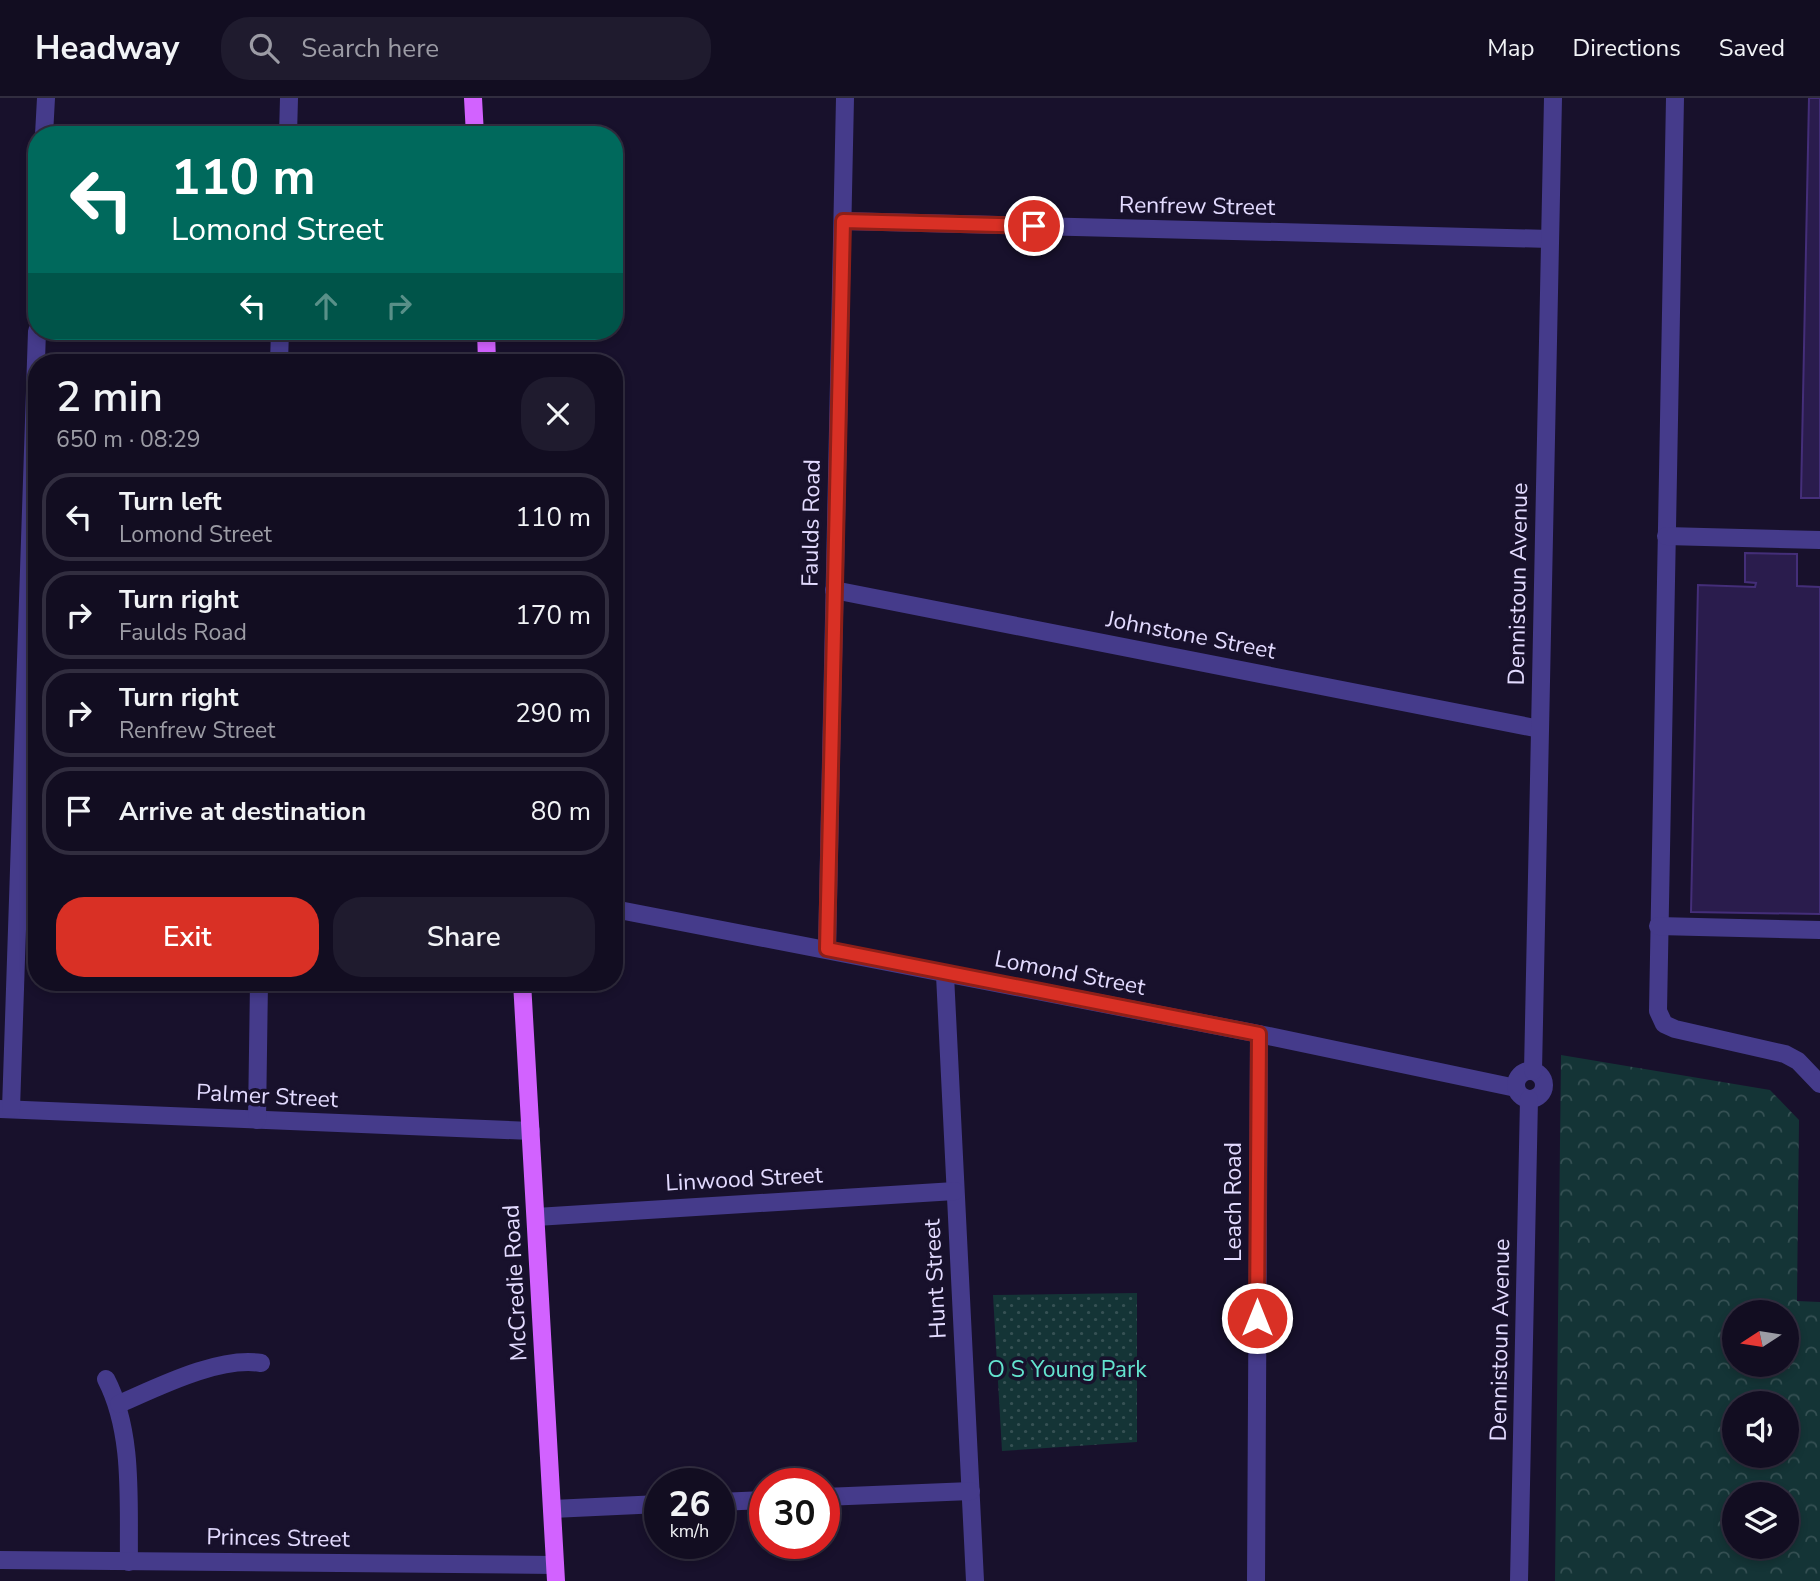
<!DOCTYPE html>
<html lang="en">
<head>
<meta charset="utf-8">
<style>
  body { margin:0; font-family:"Nunito Sans",sans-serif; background:#1f1b2e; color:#f1f3f6; height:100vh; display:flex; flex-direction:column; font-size:26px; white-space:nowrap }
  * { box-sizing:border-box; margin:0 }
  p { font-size:23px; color:#9c9ca5 }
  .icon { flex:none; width:38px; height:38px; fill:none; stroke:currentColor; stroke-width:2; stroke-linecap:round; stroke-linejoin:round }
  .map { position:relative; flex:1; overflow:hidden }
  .side { position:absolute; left:28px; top:256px; width:595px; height:637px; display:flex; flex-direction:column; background:#120d21; border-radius:28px; box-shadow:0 4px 10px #0003,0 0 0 2px #312d3f }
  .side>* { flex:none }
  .guide { position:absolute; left:28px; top:28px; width:595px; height:214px; border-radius:28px; box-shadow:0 4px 10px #0003,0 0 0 2px #312d3f; background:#00695c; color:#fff; overflow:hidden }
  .needle { width:46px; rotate:258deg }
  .controls { position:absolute; left:1722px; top:1202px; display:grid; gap:14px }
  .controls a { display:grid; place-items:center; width:77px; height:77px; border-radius:50%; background:#120d21; box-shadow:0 4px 10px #0003,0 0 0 2px #312d3f; font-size:35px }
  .speed { position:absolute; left:644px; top:1370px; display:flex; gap:14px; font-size:35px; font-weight:700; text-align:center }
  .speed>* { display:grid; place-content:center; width:91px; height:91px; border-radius:50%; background:#120d21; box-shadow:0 4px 10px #0003,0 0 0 2px #312d3f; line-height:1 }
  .speed small { font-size:18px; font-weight:400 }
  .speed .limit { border:10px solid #d22; background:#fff; color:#111 }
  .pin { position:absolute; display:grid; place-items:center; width:60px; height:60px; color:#fff; margin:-30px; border:4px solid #fff; border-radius:50%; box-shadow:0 2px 7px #0007 }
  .me { position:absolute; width:77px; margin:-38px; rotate:0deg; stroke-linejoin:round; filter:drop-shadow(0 0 5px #0008) }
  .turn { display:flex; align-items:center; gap:24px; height:147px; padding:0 28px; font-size:32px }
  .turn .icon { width:91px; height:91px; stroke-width:2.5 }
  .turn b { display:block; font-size:49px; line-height:60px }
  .lanes { display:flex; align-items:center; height:66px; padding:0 28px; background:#0003; justify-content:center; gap:35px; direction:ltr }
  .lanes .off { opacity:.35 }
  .round { display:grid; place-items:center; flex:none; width:74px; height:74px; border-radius:28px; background:#1f1b2e }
  .head { display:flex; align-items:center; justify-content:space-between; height:119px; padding:0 28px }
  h1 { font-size:42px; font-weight:600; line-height:52px }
  .action { display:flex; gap:14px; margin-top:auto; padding:14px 28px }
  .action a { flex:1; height:80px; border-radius:28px; background:#d93025; color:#fff; font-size:28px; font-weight:600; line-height:80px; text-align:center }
  .action a+a { background:#1f1b2e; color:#f1f3f6 }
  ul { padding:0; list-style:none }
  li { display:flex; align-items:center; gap:21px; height:88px; margin:0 14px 10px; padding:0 14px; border:4px solid #312d3f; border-radius:28px }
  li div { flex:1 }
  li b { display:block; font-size:26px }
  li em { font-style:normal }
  header { display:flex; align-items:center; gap:42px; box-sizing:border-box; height:98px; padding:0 35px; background:#120d21; border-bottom:2px solid #312d3f }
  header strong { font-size:33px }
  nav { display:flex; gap:38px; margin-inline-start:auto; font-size:24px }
  .search { width:490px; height:63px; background:#1f1b2e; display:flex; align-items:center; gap:18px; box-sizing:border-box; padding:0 24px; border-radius:28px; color:#9c9ca5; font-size:26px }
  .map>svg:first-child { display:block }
  .forest { fill:url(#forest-crowns); fill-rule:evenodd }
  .park { fill:url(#park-dots) }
  .building { fill:#2a1c4d; stroke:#442e79; stroke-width:2 }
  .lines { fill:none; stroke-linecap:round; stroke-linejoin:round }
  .minor { stroke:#453b8b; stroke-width:18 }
  .major { stroke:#d262ff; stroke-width:18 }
  .route-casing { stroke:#8d1f18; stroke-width:18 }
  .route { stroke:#d93025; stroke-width:12 }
  .labels { text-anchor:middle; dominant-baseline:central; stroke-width:7; stroke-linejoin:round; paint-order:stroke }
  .street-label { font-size:23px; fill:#e3dbff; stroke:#18112c }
  .park-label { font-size:23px; fill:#63e3ce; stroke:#18112c }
</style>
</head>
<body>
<header>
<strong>Headway</strong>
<div class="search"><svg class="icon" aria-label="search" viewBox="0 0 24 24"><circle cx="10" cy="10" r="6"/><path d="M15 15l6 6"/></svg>Search here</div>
<nav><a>Map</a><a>Directions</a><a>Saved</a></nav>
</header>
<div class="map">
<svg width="1820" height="1483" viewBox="0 0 1820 1483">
  <defs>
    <pattern id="forest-crowns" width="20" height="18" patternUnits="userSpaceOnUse" patternTransform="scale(1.75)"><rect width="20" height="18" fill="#143436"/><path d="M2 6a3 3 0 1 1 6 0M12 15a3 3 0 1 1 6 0" fill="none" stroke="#365154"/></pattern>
    <pattern id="park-dots" width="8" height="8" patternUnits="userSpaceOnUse" patternTransform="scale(1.75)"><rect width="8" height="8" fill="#143436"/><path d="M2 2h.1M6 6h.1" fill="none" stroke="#365154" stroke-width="1.8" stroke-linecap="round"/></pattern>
  </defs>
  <rect width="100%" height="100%" fill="#18112c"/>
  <path class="forest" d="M1561,957L1770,992L1799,1022L1797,1203L1820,1204V1483H1555ZM1734,1214H1787V1267H1734ZM1734,1306H1787V1358H1734ZM1734,1396H1787V1449H1734Z"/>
  <path class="park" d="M1137,1195V1344L1002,1353L993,1197Z"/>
  <g class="building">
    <path d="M1809,0H1820V400H1801Z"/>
    <path d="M1745,455L1797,456V488L1820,489V816L1691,814L1698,487L1755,489L1756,485L1745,484Z"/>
  </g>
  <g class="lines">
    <g class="minor">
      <path d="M1675,0L1658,913L1664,926L1675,931L1785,956L1798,963L1820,986"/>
      <path d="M44,37L46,0"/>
      <path d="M288,37L289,0"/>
      <path d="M843,123L1550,141"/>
      <path d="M279,264L280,233"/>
      <path d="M1666,438L1820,442"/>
      <path d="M834,492L1540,631"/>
      <path d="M614,811L1259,936L1516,990"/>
      <path d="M1658,828L1820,832"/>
      <path d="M827,851L845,0"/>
      <path d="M945,877L975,1483"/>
      <circle cx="1530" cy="987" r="14"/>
      <path d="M1533,973L1553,0"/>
      <path d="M0,1011L531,1033"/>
      <path d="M11,1011L37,233"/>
      <path d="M257,1022L259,884"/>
      <path d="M536,1119L955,1093"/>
      <path d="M106,1281C134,1335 128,1404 129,1464"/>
      <path d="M119,1306C158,1289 219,1258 261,1265"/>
      <path d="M824,1399L971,1393"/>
      <path d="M719,1404L765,1402"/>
      <path d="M552,1411L660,1406"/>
      <path d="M0,1462L555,1467"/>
      <path d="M1256,1483L1259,936"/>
      <path d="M1519,1483L1529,1001"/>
    </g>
    <g class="major">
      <path d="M473,0L475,37"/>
      <path d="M486,233L487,264"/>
      <path d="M522,884L556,1483"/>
    </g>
  </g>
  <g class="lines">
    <defs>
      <path id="route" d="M1034,128L843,123L827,851L1259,936L1257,1220"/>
    </defs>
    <use href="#route" class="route-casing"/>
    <use href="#route" class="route"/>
  </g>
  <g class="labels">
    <g class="street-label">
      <text transform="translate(1197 108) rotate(1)">Renfrew Street</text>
      <text transform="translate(811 425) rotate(-89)">Faulds Road</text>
      <text transform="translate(1518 486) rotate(-89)">Dennistoun Avenue</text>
      <text transform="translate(1191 537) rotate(11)">Johnstone Street</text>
      <text transform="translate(1070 875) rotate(11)">Lomond Street</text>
      <text transform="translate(267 998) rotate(3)">Palmer Street</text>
      <text transform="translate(744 1081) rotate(-3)">Linwood Street</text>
      <text transform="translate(1233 1104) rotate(-90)">Leach Road</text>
      <text transform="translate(935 1181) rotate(-93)">Hunt Street</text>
      <text transform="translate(515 1185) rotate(-93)">McCredie Road</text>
      <text transform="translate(1500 1242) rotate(-89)">Dennistoun Avenue</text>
      <text transform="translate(278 1440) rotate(1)">Princes Street</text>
    </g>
    <g class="park-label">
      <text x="1067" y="1271">O S Young Park</text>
    </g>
  </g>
</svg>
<div class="controls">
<a><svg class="needle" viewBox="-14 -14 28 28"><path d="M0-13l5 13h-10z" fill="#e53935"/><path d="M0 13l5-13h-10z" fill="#9c9ca5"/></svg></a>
<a><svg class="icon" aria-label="sound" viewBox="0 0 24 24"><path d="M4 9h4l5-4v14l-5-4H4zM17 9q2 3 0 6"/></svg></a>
<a><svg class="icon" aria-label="layers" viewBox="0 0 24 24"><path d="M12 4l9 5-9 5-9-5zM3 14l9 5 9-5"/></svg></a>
</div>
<div class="speed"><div>26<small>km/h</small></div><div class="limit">30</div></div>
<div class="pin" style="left:1034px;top:128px;background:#d93025"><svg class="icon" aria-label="arrive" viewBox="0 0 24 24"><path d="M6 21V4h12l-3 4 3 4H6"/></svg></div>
<svg class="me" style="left:1257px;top:1220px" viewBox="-20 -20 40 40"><circle r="17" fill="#d93025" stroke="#fff" stroke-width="3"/><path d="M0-11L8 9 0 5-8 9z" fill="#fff"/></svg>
<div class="guide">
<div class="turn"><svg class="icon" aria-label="left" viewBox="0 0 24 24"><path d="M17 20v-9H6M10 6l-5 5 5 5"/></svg><div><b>110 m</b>Lomond Street</div></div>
<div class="lanes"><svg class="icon" aria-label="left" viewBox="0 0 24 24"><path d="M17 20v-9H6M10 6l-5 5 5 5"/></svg><svg class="icon off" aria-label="ahead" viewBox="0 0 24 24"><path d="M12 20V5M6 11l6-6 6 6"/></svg><svg class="icon off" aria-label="right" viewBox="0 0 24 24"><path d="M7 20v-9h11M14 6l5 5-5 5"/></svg></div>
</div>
<section class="side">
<div class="head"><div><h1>2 min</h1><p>650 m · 08:29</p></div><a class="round"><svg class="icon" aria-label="close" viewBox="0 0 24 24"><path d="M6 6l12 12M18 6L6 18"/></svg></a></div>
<ul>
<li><svg class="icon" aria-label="left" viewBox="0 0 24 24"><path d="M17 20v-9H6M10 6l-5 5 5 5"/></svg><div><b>Turn left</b><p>Lomond Street</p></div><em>110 m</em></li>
<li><svg class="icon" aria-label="right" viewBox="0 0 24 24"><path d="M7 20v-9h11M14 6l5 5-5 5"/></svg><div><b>Turn right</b><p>Faulds Road</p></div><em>170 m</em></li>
<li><svg class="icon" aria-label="right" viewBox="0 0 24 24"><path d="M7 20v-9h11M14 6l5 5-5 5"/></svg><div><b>Turn right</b><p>Renfrew Street</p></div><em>290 m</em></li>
<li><svg class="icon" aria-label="arrive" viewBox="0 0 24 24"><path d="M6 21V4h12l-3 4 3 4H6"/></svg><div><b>Arrive at destination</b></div><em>80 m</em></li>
</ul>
<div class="action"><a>Exit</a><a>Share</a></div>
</section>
</div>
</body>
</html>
